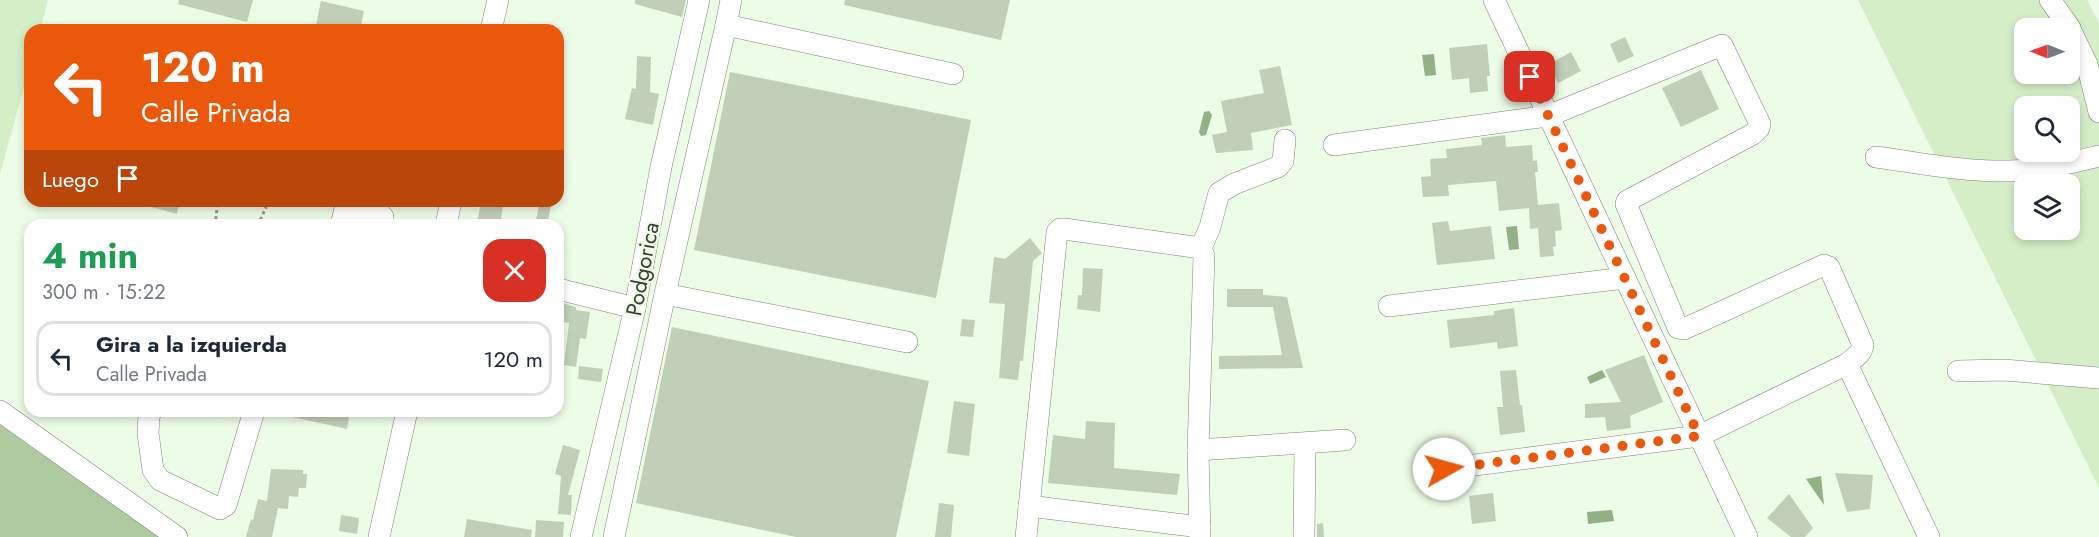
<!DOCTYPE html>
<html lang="es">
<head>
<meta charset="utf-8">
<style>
  body { margin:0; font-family:Jost,sans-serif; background:#f2f2f3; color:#1f2937; height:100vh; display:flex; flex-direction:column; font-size:22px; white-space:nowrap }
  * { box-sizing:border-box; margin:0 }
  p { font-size:20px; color:#747a83 }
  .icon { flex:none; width:33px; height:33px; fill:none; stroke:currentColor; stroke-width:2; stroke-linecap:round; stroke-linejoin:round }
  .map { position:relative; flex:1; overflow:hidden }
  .details { position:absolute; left:24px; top:219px; width:540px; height:198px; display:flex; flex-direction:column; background:#fff; border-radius:18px; box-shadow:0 3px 9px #0003 }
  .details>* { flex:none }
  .banner { position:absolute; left:24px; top:24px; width:540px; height:183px; border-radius:18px; box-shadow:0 3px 9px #0003; background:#ea580c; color:#fff; overflow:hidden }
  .needle { width:39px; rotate:271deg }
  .fabs { position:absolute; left:2014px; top:18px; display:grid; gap:12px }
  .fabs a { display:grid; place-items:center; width:66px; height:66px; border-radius:12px; background:#fff; box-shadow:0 3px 9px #0003; font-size:30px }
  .pin { position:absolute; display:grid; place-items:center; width:51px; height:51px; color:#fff; margin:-26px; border-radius:12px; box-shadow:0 3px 9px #0006 }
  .me { position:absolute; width:66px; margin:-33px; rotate:83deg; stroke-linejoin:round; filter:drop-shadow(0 0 4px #0008) }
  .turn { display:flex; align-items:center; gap:21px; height:126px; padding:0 18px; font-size:27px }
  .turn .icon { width:78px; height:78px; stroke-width:2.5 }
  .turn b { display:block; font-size:42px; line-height:51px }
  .then { display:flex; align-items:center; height:57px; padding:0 18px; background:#0003; gap:12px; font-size:22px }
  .round { display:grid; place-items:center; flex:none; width:63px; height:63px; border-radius:18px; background:#f2f2f3 }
  .headline { display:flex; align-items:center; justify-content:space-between; height:102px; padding:0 18px }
  h1 { font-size:36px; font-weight:700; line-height:45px; color:#1e9e55 }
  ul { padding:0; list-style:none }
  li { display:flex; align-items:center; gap:18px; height:75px; margin:0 12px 9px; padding:0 6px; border:3px solid #e0e1e3; border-radius:18px }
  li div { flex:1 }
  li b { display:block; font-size:22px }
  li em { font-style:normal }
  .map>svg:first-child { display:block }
  .green { fill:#d5eec8; fill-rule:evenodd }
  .forest { fill:#aecb9f }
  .water { fill:#94b086 }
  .building { fill:#c1cfb9 }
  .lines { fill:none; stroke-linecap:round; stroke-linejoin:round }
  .minor-casing { stroke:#7c8975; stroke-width:22 }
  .path { stroke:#8e9889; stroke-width:3; stroke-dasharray:3 3; stroke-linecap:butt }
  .minor { stroke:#fff; stroke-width:21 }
  .route { stroke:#ea580c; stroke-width:10; stroke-dasharray:0 18 }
  .labels { text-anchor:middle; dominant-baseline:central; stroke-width:5; stroke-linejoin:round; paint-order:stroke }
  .street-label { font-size:22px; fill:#373d34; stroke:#edfce6 }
</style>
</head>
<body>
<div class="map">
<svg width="2099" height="537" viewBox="0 0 2099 537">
  <rect width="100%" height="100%" fill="#edfce6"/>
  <g class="green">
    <path d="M0,0H48L40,30H30V65L0,174Z"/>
    <path d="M1858,0H2087L2099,23V488ZM2025,28H2070V74H2025ZM2025,106H2070V152H2025ZM2025,184H2070V230H2025Z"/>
  </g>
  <path class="forest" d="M0,423L164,537H0Z"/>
  <g class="water">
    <path d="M1434,54L1436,75L1425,76L1422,55Z"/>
    <path d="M1209,111L1212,115L1206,135L1201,136L1199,132L1204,112Z"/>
    <path d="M1517,226L1519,249L1509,250L1506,227Z"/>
    <path d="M1602,370L1606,377L1590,384L1587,377Z"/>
    <path d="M1821,476L1824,505L1806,479Z"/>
    <path d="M1612,510L1614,521L1588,524L1587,512Z"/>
  </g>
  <g class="building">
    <path d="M179,0H253L247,22L178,4Z"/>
    <path d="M635,0H686L682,17L635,4Z"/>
    <path d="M845,0H1010L1001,40L844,5Z"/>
    <path d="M321,1L364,11L360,30H315Z"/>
    <path d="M1625,37L1634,56L1618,63L1610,44Z"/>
    <path d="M1487,44L1490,76H1487L1488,91L1470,93L1469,78L1452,80L1449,48Z"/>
    <path d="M1571,52L1581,71L1558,83L1549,64Z"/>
    <path d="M637,56L651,57L650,92L659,94L653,125L625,119L632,88L636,89Z"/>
    <path d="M1280,66L1292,125L1251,133L1253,150L1216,153L1212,135L1227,132L1221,101L1264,93L1259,70Z"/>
    <path d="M1701,70L1719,109L1681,127L1662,88Z"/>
    <path d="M730,72L971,120L936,298L694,250Z"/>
    <path d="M1505,135L1506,147L1532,145L1533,161L1537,160L1538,172H1535L1538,205L1559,203L1562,230L1555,231L1556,246L1553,247L1554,256L1540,257L1538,228L1530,229L1529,208L1499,211L1496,181L1448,185L1449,196L1423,197L1421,177L1431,176L1430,159L1447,158L1446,149L1482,145L1481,138Z"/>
    <path d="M144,201H180L177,214L144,205Z"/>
    <path d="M481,201H497V205H503L500,225H477Z"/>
    <path d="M540,201H552L547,225H535Z"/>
    <path d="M1448,221L1450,231L1491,226L1495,259L1437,265L1432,223Z"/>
    <path d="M1030,238L1042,253L1033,261L1023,361H1020L1018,380L999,378L1005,304L989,303L994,257L1005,259Z"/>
    <path d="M1083,268L1103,269L1100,312L1077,309L1078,295H1082Z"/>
    <path d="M1227,289H1263V295L1287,297L1303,368L1219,369V356L1282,355L1273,307H1227Z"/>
    <path d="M558,302L576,307V310L590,312L586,339L580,338L576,367L564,365L569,323L558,321Z"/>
    <path d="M1514,308L1518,346L1498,349L1497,342L1450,348L1447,320L1494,315V311Z"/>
    <path d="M962,319L975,320L973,337L960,336Z"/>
    <path d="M672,327L929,381L896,537H796L636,503Z"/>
    <path d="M1644,355L1663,402L1630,416L1631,428L1607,431L1605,417L1585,418V404L1621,402L1605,370Z"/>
    <path d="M579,366L603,369L601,382L578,379Z"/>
    <path d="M1516,370L1520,405H1522L1525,432L1500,435L1497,407H1503L1500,371Z"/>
    <path d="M954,401L975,404L969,456L947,453Z"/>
    <path d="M288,411H350L347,429L288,416Z"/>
    <path d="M1086,421L1115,423L1114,468L1180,474L1177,495L1048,483L1053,435L1085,439Z"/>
    <path d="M563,445L580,450L568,495H572L571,515L558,514L561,476L555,474Z"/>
    <path d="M271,469L303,470V474H307L306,488H299L298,497L289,496L288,509L278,508L272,537H246L251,519L253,520L258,499L267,501Z"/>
    <path d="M1835,473L1873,475L1870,509L1847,512Z"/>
    <path d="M1493,493L1496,521L1472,524L1469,496Z"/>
    <path d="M1789,494L1813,528L1805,537H1791L1767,518Z"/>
    <path d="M939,503L954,505L951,537H935Z"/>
    <path d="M341,515L359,518L357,534L339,531Z"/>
    <path d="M467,519L532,530L531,537H464Z"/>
    <path d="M536,520L564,522L563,537H535Z"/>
    <path d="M1323,523L1324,537H1317V524Z"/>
  </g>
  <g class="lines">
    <defs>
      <g id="minor">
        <path d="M1494,0L1747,537"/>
        <path d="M2050,0L2070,28"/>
        <path d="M726,25L731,0"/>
        <path d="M2070,29L2087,64L2099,112"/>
        <path d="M491,30L498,0"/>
        <path d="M1334,145L1548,116L1722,45L1760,124L1759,128L1753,134L1627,201L1626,204L1678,328L1684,329L1824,265L1829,267L1863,345C1862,354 1854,358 1847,364L1699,436L1444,469"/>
        <path d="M1876,157C1920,163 1965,172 2009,171C2039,171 2070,163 2099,156"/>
        <path d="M341,225L345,209L349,207L380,214L383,217V225"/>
        <path d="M446,225L451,201"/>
        <path d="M558,289L635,308"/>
        <path d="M665,294L907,342"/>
        <path d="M1389,306L1625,278"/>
        <path d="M1847,364L1929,537"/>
        <path d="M1958,371L2004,370L2099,378"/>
        <path d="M0,411L177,537"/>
        <path d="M152,411L149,415L148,433L153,470L160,480L220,509L226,505L254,411"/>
        <path d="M1198,450L1345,440"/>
        <path d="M1029,506L1200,527"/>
        <path d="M379,537L407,411"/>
        <path d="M581,537L635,308L661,167L699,0"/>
        <path d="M614,537L665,294L726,25L953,74"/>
        <path d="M1026,537L1057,232L1060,229H1064L1201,248"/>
        <path d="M1200,537L1198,450L1204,256L1201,248L1210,227L1219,193L1234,184L1278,167L1283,161L1285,140"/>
        <path d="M1304,537L1305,444"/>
      </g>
    </defs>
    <use href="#minor" class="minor-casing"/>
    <g class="path">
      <path d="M215,225L218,201"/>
      <path d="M258,225L266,207"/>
    </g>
    <use href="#minor" class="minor"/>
  </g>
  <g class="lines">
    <path class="route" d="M1444,469L1699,436L1530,77"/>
  </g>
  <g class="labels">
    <g class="street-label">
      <text transform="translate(642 269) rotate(-79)">Podgorica</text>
    </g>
  </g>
</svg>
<div class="fabs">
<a><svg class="needle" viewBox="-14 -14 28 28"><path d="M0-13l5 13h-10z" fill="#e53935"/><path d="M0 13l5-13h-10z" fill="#747a83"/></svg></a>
<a><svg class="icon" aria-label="search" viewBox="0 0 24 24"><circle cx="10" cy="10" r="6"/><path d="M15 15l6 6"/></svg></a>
<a><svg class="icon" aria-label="layers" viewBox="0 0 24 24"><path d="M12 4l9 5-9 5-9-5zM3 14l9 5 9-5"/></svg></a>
</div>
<div class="pin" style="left:1530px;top:77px;background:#d93025"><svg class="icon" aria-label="arrive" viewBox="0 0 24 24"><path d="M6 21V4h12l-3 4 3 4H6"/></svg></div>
<svg class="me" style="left:1444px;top:469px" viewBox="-20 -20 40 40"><circle r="19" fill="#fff"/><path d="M0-13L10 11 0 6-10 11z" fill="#ea580c"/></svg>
<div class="banner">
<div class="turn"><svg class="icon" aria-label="left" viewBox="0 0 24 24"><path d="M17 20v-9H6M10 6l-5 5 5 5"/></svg><div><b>120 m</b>Calle Privada</div></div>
<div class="then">Luego<svg class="icon" aria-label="arrive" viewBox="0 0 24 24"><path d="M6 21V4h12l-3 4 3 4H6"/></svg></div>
</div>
<section class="details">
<div class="headline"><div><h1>4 min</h1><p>300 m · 15:22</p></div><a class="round" style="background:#d93025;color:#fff"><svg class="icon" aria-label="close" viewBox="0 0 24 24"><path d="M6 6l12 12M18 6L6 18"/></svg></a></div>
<ul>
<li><svg class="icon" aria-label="left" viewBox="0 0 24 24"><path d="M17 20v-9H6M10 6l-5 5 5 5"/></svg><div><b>Gira a la izquierda</b><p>Calle Privada</p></div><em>120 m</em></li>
</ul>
</section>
</div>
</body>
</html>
